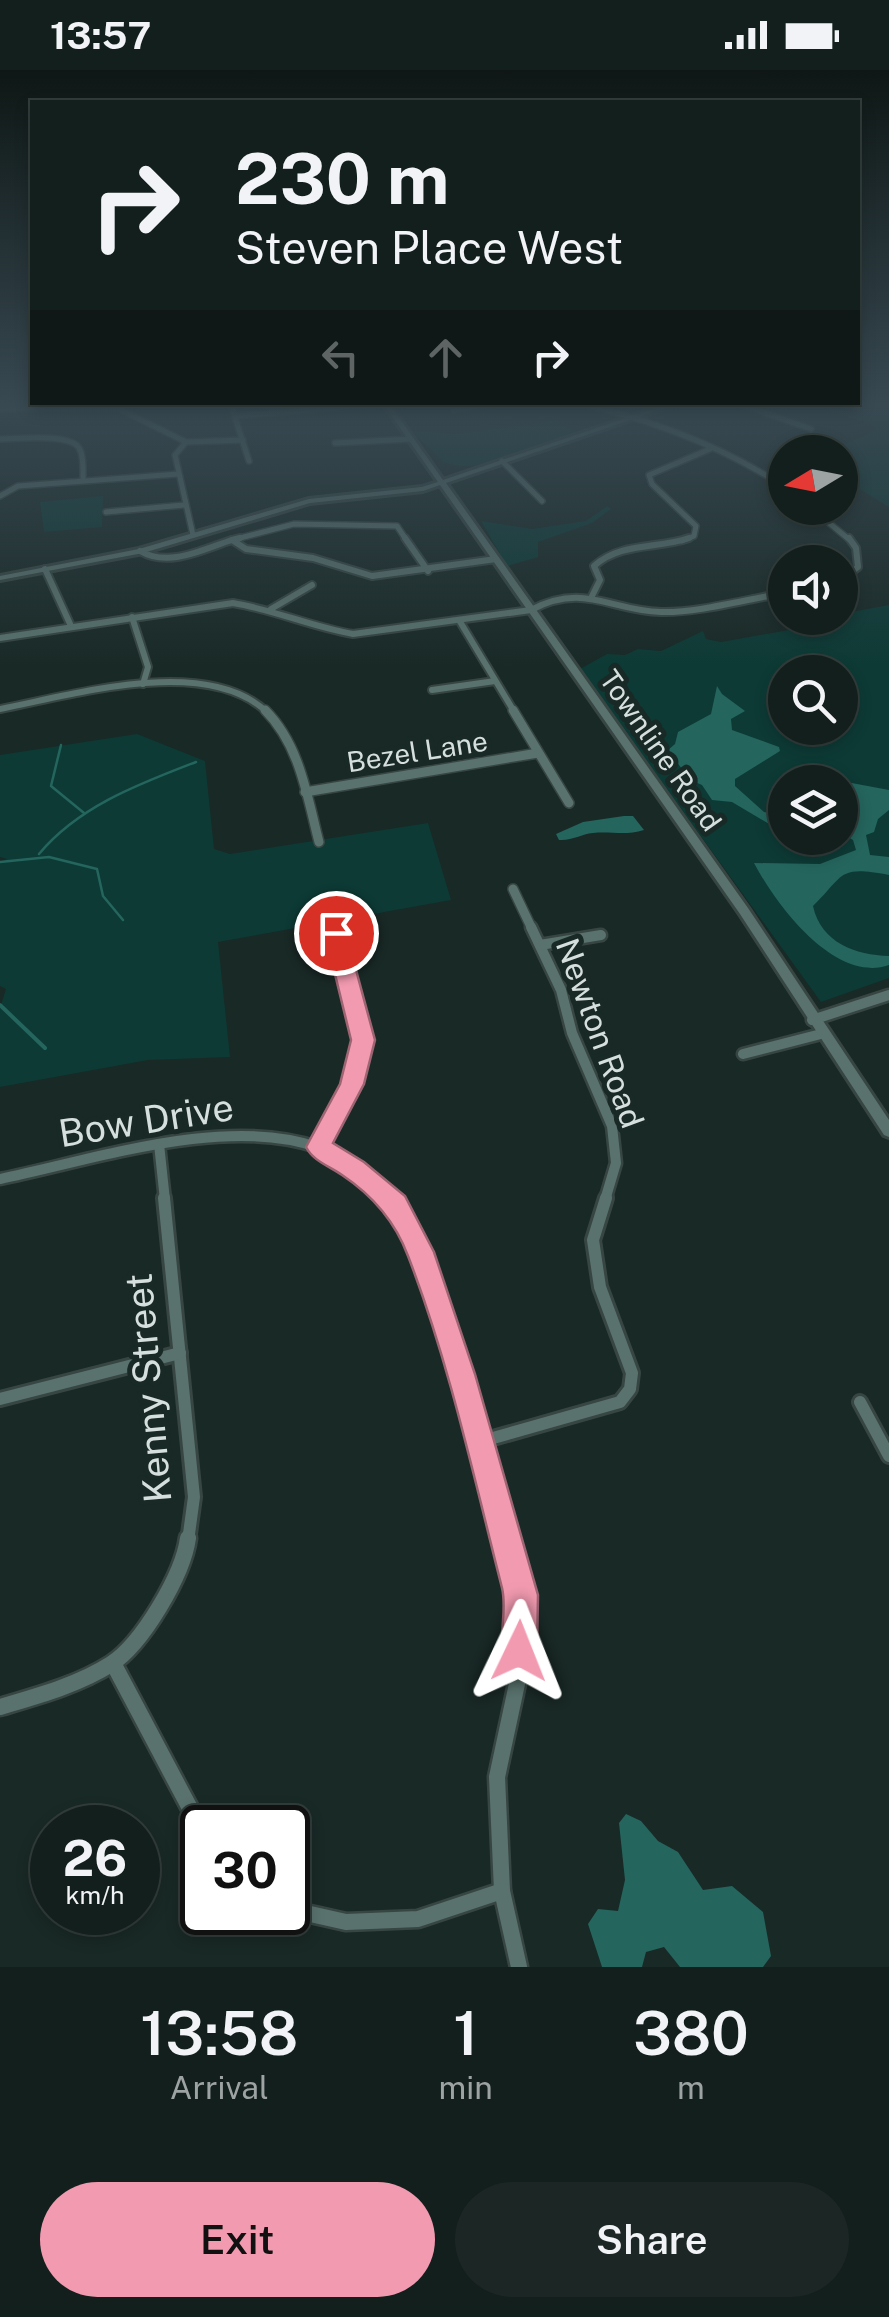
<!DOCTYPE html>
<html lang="en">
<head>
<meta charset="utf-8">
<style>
  body { margin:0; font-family:"Public Sans",sans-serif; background:#1c2725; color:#f1f3f6; height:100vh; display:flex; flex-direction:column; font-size:38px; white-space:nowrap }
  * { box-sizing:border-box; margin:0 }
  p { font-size:32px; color:#9da2a3 }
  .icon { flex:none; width:55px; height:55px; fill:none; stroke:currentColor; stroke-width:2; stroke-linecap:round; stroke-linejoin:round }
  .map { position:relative; height:1897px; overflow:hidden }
  .panel { display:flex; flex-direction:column; background:#131f1c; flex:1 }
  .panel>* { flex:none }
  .banner { position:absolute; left:30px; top:30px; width:830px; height:305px; border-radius:0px; box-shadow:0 5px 15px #0003,0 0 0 2px #323d3b; background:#131f1c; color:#f1f3f6; overflow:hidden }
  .needle { width:65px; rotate:260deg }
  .controls { position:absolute; left:768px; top:365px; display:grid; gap:20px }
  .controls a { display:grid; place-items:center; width:90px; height:90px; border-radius:50%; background:#131f1c; box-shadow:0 5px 15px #0003,0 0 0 2px #323d3b; font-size:50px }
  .speed { position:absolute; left:30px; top:1735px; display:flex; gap:20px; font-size:50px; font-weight:700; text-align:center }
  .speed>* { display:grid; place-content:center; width:130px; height:130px; border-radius:50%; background:#131f1c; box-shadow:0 5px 15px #0003,0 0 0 2px #323d3b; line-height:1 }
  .speed small { font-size:25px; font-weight:400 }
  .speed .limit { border:5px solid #111; border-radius:15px; background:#fff; color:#111 }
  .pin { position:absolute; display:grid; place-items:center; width:85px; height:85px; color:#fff; margin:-42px; border:5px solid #fff; border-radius:50%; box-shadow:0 2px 10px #0007 }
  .me { position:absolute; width:110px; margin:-55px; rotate:2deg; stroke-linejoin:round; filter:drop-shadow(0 0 8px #0008) }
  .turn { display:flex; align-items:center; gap:35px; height:210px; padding:0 40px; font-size:45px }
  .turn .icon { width:130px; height:130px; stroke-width:2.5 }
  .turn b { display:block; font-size:70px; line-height:85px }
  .lanes { display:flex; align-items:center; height:95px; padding:0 40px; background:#0003; justify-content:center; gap:50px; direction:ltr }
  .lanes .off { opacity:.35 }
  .eta { display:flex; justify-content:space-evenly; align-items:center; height:170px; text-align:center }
  .eta b { font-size:60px; font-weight:600; line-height:70px }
  .primary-button { display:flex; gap:20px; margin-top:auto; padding:20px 40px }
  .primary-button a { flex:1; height:115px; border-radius:60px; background:#f29ab0; color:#111; font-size:40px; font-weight:600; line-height:115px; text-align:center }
  .primary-button a+a { background:#1c2725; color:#f1f3f6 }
  .status { display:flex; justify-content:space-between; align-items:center; height:70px; padding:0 50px; background:#131f1c; direction:ltr }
  .status svg { height:28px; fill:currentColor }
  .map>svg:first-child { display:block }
  .green { fill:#0d3a35; fill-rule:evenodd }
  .water { fill:#24655d }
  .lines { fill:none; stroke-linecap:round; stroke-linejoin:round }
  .stream-far1 { stroke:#24655d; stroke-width:2.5 }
  .stream { stroke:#24655d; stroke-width:4 }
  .minor-far5-casing { stroke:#374643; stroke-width:8 }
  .minor-far4-casing { stroke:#374643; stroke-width:10 }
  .minor-far3-casing { stroke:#374643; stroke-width:12 }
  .minor-far2-casing { stroke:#374643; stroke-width:15 }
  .minor-far1-casing { stroke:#374643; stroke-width:18 }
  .minor-casing { stroke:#374643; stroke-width:21 }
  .tertiary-casing { stroke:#374643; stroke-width:6 }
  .minor-far5 { stroke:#59726d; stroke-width:5 }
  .minor-far4 { stroke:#59726d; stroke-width:6 }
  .minor-far3 { stroke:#59726d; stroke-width:9 }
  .minor-far2 { stroke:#59726d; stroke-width:10 }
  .minor-far1 { stroke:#59726d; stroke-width:12 }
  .minor { stroke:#59726d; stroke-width:16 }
  .tertiary { fill:#59726d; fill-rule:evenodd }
  .route { fill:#f29ab0; stroke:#9d6472; stroke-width:2.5 }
  .labels { text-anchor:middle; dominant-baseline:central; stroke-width:10; stroke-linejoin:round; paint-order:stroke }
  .far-street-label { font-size:28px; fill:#d5dfdd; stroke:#192926 }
  .street-label { font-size:32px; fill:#d5dfdd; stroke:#192926 }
  .near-street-label { font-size:38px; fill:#d5dfdd; stroke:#192926 }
</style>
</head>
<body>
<div class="status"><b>13:57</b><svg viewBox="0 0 49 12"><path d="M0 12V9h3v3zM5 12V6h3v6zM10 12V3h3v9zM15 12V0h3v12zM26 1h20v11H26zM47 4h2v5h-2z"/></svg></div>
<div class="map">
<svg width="889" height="1897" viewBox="0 0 889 1897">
  <rect width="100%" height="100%" fill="#192926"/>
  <g class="green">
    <path d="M889,332V437L840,407V382H827L877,360L872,354L806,333Z"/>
    <path d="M554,352L579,363L475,396H460L445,393L411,361L457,364Z"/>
    <path d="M103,426L102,457L44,462L40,432Z"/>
    <path d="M607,436L611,439L592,453L538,472V487L507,496L481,451L532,459L586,451Z"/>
    <path d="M889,535V908L821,932L580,599L607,584L625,585L638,579L661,581L703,561L706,569L721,572L816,555L829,548H840V544ZM785,602H840V658H785ZM785,712H840V768H785Z"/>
    <path d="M137,664L205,691L214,779L230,784L428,753L451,830L218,872L230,987L148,990L0,1017V938L6,919L0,916V793L7,789L0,787V685Z"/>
  </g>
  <g class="water">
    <path d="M717,616L722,624L745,641L731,649L732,660L779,677L780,681L735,709V716L764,742L785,746V759L776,758L732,732L712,730L702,715L690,710L668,680L675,674L678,662L711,644Z"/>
    <path d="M841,711L889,720V740L878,749L874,762L866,765L870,785L889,787V805C837,795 845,805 813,836C821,873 856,885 889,886V895C835,914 776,835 754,793L820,794L856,780L853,770L840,762V712H831Z"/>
    <path d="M624,746H633L644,760C625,766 611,761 593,763C581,764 572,771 559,770L556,764L583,752Z"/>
    <path d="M626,1744L641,1751L658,1771L678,1782L703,1820L732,1816L763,1842L771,1886L763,1897H680L664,1877L646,1882L642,1897H602L588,1854L598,1839L618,1841L625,1810L619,1753Z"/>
  </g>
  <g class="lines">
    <g class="stream-far1">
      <path d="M61,675L51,716L84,743"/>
      <path d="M39,784C79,736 139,714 196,692"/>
      <path d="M0,792L49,787L97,799L103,826L123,850"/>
    </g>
    <path class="stream" d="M0,935L45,978"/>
    <defs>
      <g id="minor-far5">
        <path d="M230,332L249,391"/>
        <path d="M573,332C646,348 722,376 785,417"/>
        <path d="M734,332L811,359"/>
        <path d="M0,339L117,338L186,372L243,370"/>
        <path d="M454,340L514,332"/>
        <path d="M235,346L386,334"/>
        <path d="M0,369C17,369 70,363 79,378C84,386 83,400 83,410"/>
        <path d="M186,372L175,385L193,465"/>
        <path d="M335,373L411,369"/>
        <path d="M502,391L542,431"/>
        <path d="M0,426L18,416L178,404"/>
        <path d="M811,438L851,471"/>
        <path d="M106,442L184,435"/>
        <path d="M232,470L294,454L397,456L407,471"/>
        <path d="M682,471L694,466L696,456L652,414L649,405L710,379"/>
      </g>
      <g id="minor-far4">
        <path d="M405,468L428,501"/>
        <path d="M232,470L240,468"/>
        <path d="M140,481C169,498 203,479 232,470L246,479L313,488L372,506L496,489"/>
        <path d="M45,499L71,556"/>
        <path d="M840,511L858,497L856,478L849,468"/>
        <path d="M592,526L600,510L594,496C621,472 657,479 689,468"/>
        <path d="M271,539L312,515"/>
        <path d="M132,547L148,597L143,614"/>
        <path d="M802,548L812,556"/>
        <path d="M459,550L515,643"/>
        <path d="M0,568L233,533C275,540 312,557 353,564L531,540C584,512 611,541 661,542C698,543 747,529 785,523"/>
        <path d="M432,620L495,611"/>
        <path d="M0,639C73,625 207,584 268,643"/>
      </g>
      <g id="minor-far3">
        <path d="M265,640C300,675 307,726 319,772"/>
        <path d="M513,640L569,733"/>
        <path d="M305,722L538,683"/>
        <path d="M513,819L532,859"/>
      </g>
      <g id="minor-far2">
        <path d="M531,857L561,920L572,963L612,1056L616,1093L605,1130"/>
        <path d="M540,875L601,865"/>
        <path d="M812,950L889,925"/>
        <path d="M743,984L821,964"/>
        <path d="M159,1074L165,1130"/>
        <path d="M319,1077L352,1015L363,970L336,863"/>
        <path d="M0,1109C93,1090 225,1045 317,1077C344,1086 369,1112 391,1130"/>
      </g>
      <g id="minor-far1">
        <path d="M164,1128L194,1427L188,1471"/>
        <path d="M388,1128L421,1182L506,1471"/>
        <path d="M0,1329L180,1283"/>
        <path d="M860,1332L889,1386"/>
        <path d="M479,1372L620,1332L630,1319L632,1303L600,1217L593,1170L606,1128"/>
      </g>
      <g id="minor">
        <path d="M505,1468L521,1525L518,1609L497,1707L502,1821L519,1897"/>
        <path d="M113,1593L202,1761"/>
        <path d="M0,1637C37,1626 78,1615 111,1594C142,1574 183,1505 188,1468"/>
        <path d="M288,1839L346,1852L418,1849L502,1821"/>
      </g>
      <path id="tertiary" d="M382,332H388L443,410L673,332H683L446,413L748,838L889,1050V1067L884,1065L740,844L440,415L423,421L310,433L143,483L0,510V506L139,479L309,429L422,417L438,412Z"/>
    </defs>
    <use href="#minor-far5" class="minor-far5-casing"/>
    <use href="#minor-far4" class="minor-far4-casing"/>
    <use href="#minor-far3" class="minor-far3-casing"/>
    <use href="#minor-far2" class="minor-far2-casing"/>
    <use href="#minor-far1" class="minor-far1-casing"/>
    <use href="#minor" class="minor-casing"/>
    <use href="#tertiary" class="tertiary-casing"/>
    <use href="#minor-far5" class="minor-far5"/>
    <use href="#minor-far4" class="minor-far4"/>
    <use href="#minor-far3" class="minor-far3"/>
    <use href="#minor-far2" class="minor-far2"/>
    <use href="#minor-far1" class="minor-far1"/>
    <use href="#minor" class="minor"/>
    <use href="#tertiary" class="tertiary"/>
  </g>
  <linearGradient id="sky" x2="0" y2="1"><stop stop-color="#0e1715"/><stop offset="0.56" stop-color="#384952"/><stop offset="1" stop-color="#384952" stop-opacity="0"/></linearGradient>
  <rect width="889" height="598" fill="url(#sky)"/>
  <path class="route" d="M336,856L346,863L375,970L364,1014L333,1073L364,1092L405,1126L434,1182L475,1304L538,1525L537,1581L531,1593L519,1599L507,1593C496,1569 508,1543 502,1518C474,1408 449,1292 408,1186C395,1151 372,1125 342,1105C329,1096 313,1091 306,1077L340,1014L351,970L325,863Z"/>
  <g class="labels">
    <g class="far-street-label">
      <text transform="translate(661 680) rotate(55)">Townline Road</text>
      <text transform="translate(417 681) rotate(-9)">Bezel Lane</text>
    </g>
    <g class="street-label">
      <text transform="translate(600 963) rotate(70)">Newton Road</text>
    </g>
    <g class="near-street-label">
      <text transform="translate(146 1050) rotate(-9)">Bow Drive</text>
      <text transform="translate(148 1318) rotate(-95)">Kenny Street</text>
    </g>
  </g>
</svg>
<div class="controls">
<a><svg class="needle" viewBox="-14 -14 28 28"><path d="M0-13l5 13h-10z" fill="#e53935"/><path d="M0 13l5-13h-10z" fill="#9da2a3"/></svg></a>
<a><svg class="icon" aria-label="sound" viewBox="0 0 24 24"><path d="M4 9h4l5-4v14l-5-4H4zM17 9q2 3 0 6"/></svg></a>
<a><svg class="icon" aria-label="search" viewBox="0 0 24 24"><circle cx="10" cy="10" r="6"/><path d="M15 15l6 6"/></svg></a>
<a><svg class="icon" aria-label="layers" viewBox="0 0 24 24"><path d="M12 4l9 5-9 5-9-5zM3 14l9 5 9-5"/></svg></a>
</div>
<div class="speed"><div>26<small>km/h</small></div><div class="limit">30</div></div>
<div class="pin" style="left:336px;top:863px;background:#d93025"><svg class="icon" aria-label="arrive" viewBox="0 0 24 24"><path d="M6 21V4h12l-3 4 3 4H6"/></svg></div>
<svg class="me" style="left:519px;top:1581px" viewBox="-20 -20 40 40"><path d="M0-17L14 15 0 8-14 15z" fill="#f29ab0" stroke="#fff" stroke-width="4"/></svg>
<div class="banner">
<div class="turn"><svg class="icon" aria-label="right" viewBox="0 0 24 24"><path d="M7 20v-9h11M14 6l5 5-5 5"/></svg><div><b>230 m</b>Steven Place West</div></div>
<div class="lanes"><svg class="icon off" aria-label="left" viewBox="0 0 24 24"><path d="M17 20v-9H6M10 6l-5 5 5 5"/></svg><svg class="icon off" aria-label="ahead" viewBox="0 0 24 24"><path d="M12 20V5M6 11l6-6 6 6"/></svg><svg class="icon" aria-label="right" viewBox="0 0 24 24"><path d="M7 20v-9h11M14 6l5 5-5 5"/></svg></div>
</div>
</div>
<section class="panel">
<div class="eta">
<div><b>13:58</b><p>Arrival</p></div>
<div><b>1</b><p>min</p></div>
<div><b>380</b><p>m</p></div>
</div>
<div class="primary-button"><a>Exit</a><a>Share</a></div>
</section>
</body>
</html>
